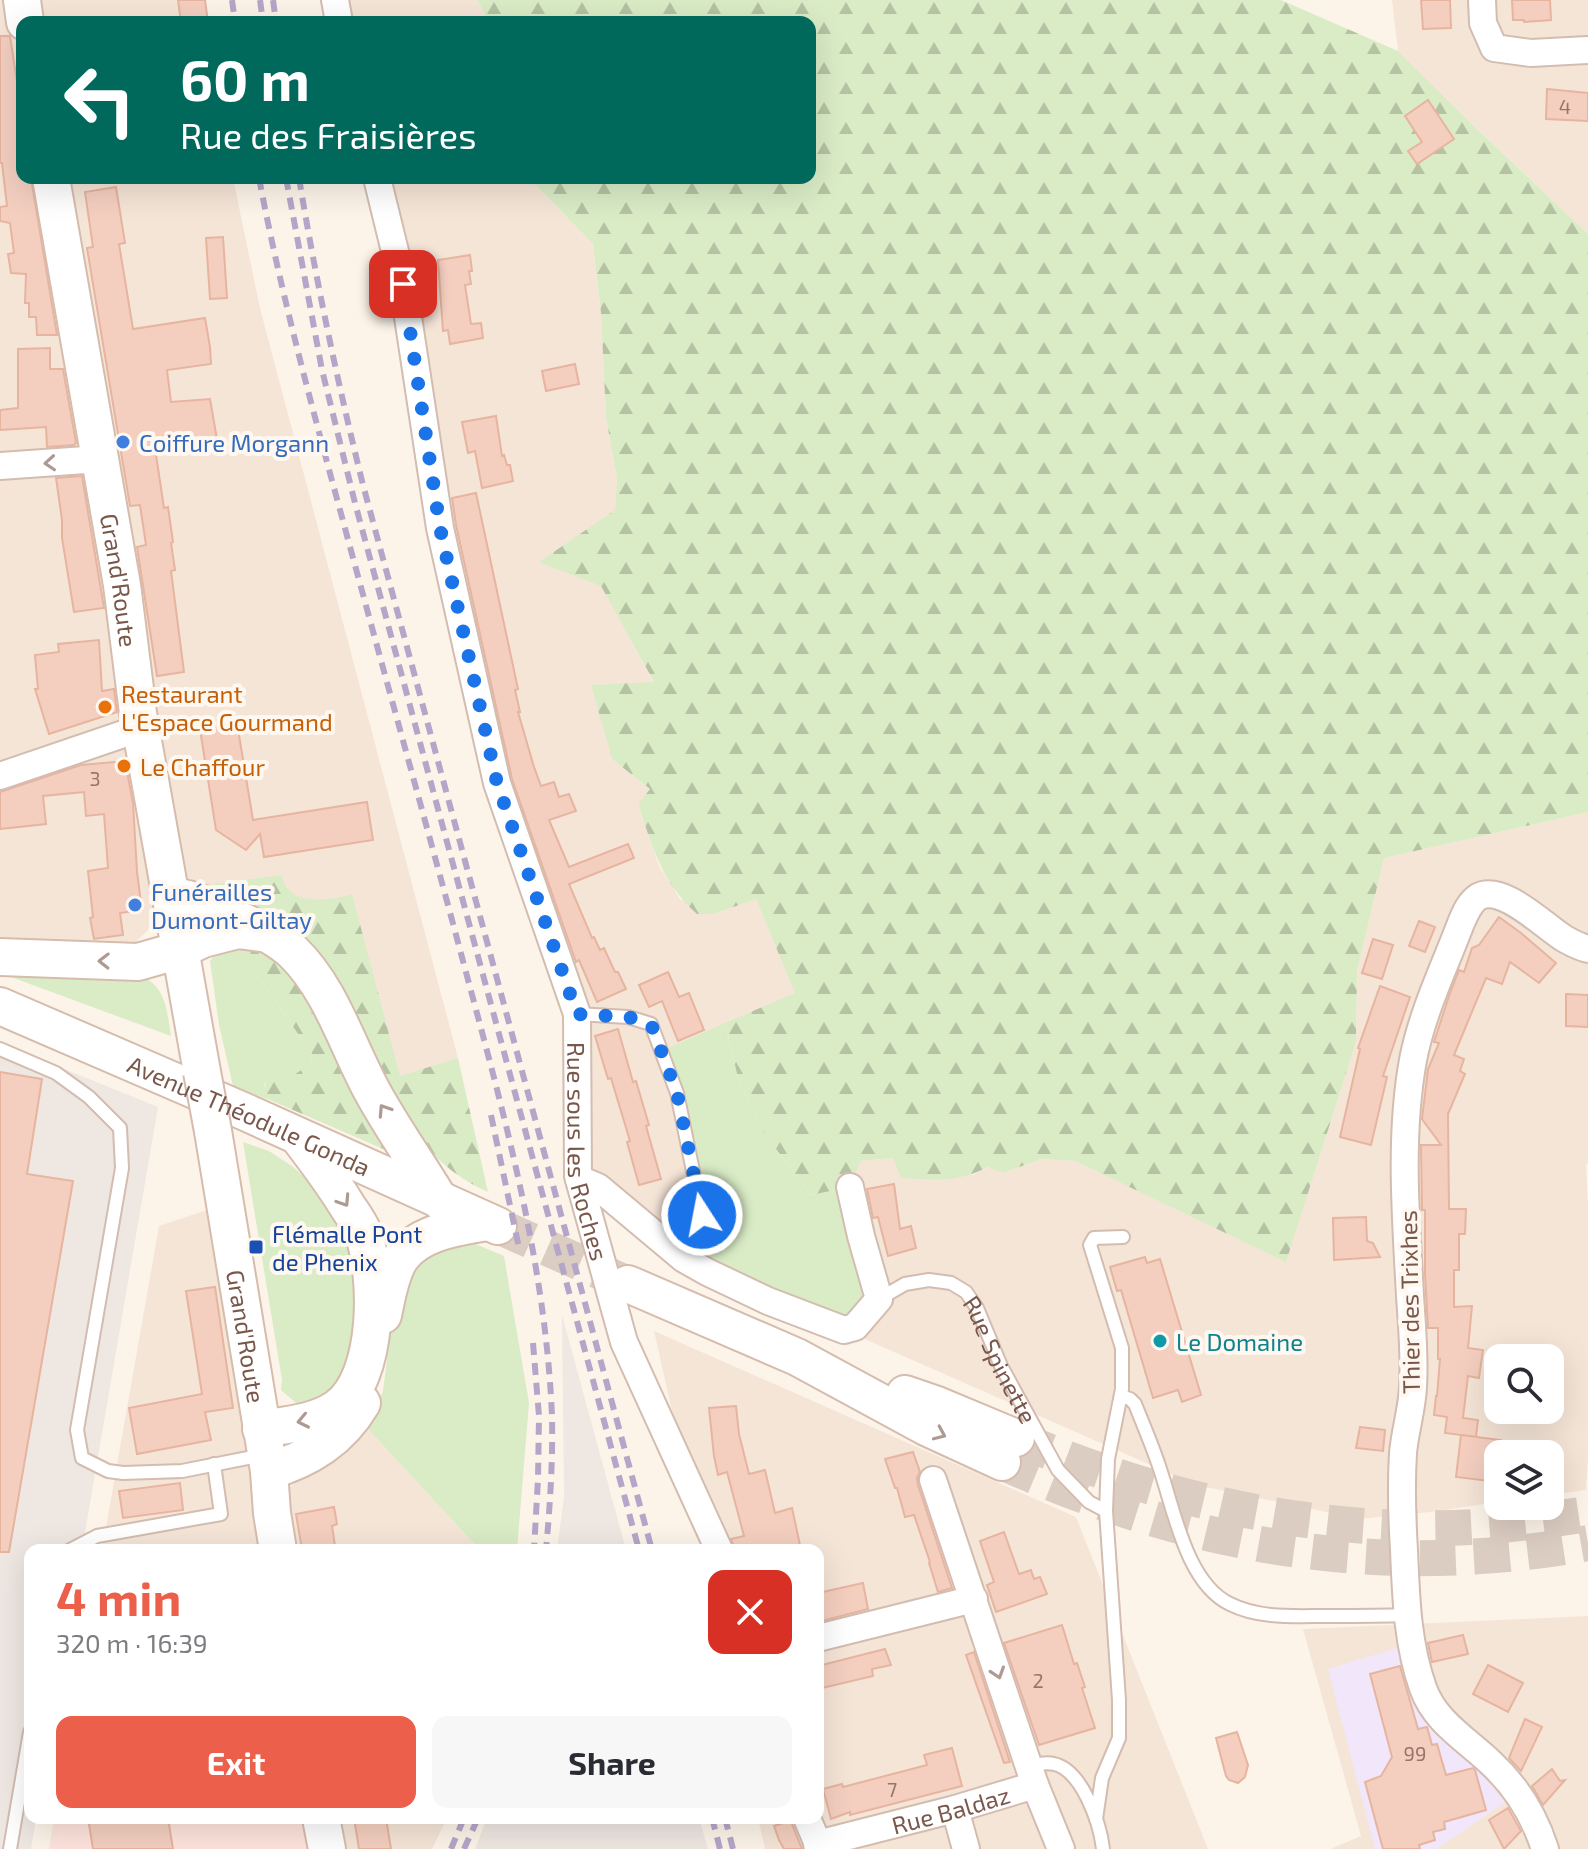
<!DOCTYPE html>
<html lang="en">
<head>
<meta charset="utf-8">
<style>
  body { margin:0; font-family:"Exo 2",sans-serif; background:#f7f7f7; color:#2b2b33; height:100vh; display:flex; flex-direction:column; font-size:30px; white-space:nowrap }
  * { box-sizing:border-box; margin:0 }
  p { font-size:26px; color:#7c7c81 }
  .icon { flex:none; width:44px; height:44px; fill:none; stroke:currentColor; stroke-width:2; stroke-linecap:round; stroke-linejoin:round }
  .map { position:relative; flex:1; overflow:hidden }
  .details { position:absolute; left:24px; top:1544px; width:800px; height:280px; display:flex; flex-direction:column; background:#fff; border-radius:16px; box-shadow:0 8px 32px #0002 }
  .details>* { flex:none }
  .top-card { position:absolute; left:16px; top:16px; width:800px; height:168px; border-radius:16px; box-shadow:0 8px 32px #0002; background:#00695c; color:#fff; overflow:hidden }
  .buttons { position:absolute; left:1484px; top:1344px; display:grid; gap:16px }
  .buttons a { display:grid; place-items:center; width:80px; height:80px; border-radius:16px; background:#fff; box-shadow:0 8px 32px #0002; font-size:40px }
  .pin { position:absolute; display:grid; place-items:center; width:68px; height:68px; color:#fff; margin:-34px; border-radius:16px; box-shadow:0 4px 12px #0006 }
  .me { position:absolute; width:88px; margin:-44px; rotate:349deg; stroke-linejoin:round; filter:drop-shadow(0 0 6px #0008) }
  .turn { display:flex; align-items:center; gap:28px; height:168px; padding:0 32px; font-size:36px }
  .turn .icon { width:104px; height:104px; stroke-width:2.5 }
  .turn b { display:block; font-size:56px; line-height:68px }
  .round { display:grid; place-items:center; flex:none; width:84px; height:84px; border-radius:16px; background:#f7f7f7 }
  .head { display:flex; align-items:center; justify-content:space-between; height:136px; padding:0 32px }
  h1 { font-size:48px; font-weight:700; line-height:60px; color:#eb5f4b }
  .primary-button { display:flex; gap:16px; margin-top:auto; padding:16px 32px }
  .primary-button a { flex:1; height:92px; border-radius:16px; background:#eb5f4b; color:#fff; font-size:32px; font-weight:700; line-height:92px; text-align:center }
  .primary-button a+a { background:#f7f7f7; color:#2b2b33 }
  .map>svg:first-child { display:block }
  .residential { fill:#f5e5d7; fill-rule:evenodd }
  .commercial { fill:#fee4dd }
  .industrial { fill:#eee7e2 }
  .education { fill:#f1e6fa }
  .grass { fill:#d9ecc6 }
  .forest { fill:url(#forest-firs) }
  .building { fill:#f4cfc0; stroke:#e7b49f; stroke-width:2 }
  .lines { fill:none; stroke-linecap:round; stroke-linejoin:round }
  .secondary-tunnel { stroke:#dccdc2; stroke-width:36; stroke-dasharray:36 18; stroke-linecap:butt }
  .lane-casing { stroke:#d3bcb0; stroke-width:16 }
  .street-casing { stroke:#d3bcb0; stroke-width:30 }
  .secondary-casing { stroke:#d6bcad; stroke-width:40 }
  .lane { stroke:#fff; stroke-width:12 }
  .street { stroke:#fff; stroke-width:26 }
  .secondary { stroke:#fff; stroke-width:36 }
  .rail { stroke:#b5a6c9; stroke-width:6; stroke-dasharray:12 8; stroke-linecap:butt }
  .secondary-bridge-casing { stroke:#d6bcad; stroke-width:40; stroke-linecap:butt }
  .secondary-bridge { stroke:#fff; stroke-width:36 }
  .oneway { stroke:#af9a93 }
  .route { stroke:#1a73e8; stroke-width:14; stroke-dasharray:0 25.2 }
  .shop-dot { fill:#3f7fe0; stroke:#fff8f1; stroke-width:3 }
  .food-dot { fill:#e8710a; stroke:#fff8f1; stroke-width:3 }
  .transit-dot { fill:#1a4fb4; stroke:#fff8f1; stroke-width:3 }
  .culture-dot { fill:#0f9aa8; stroke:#fff8f1; stroke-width:3 }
  .labels { text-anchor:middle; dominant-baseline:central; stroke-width:8; stroke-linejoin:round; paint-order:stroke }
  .number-label { font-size:20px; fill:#987568 }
  .shop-label { font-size:24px; fill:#366cbe; stroke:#fff8f1; text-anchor:start }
  .street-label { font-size:24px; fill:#7a574b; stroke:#fff8f1 }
  .food-label { font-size:24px; fill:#c56008; stroke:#fff8f1; text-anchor:start }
  .transit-label { font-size:24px; fill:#164399; stroke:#fff8f1; text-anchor:start }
  .culture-label { font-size:24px; fill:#0d838f; stroke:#fff8f1; text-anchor:start }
</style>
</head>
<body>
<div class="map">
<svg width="1588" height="1849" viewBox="0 0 1588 1849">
  <defs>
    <pattern id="forest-firs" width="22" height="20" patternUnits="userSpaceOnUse" patternTransform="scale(2)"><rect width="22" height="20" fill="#d9ecc6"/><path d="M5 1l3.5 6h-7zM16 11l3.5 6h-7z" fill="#b5c2a3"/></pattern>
  </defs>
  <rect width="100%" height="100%" fill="#fdf4e9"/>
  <g class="residential">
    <path d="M0,0H205L208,22H22V178H233L260,308L458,1058L400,1077L191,887L136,942L118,948L0,940Z"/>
    <path d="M335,0H477L489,22H339Z"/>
    <path d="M1392,0H1588V234L1478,130L1398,51Z"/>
    <path d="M377,178H529L593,244L601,313L606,418L617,478L615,510L602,586L654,683L592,685L612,759L650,789L638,804L659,866L680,899L714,914L756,899L796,994L661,1051L702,1215L684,1259L579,1179L577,1014L497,783Z"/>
    <path d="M1588,812V1163L1586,1165L1588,1205V1458L1586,1490L1550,1495V1454H1498V1502L1430,1512L1360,1519L1196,1485L844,1330L850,1187L859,1161L893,1158L973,1175L989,1167L1003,1173L1041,1159L1075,1161L1286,1261L1356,1042L1357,971L1384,858ZM1498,1358H1550V1410H1498Z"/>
    <path d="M207,1210L263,1550H102L159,1226Z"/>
    <path d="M654,1331L1076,1517L1208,1849H765L758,1818H818V1550H703Z"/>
    <path d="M367,1428L480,1550H295L286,1490Z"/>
    <path d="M1588,1616V1849H1330L1361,1836L1303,1629Z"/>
    <path d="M336,1818H447L432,1849H341Z"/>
  </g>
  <path class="commercial" d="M54,1818H304L307,1849H49Z"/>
  <g class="industrial">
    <path d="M0,1043L158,1107L82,1550H30V1818H36L31,1849H0Z"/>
    <path d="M562,1315L626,1550H557L564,1497Z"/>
    <path d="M487,1818H699L708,1849H475Z"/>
  </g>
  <path class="education" d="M1404,1646L1428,1722L1477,1769L1505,1802L1437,1849H1375L1328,1669Z"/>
  <g class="grass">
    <path d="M225,948H253L249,963L312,1054L310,1064C306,1068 299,1074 293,1075C280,1077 273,1069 264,1085L270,1100L233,1086L219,1025L210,961L216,953Z"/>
    <path d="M0,973L144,977C167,990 167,1012 171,1036Z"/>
    <path d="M725,1023L739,1082L764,1133L811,1195L850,1187L879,1299L855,1327L684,1259L702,1215L661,1051Z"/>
    <path d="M243,1142L269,1151L292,1166L312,1184L341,1225L357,1268L355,1368L349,1383L304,1407L296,1403L281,1390L282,1380Z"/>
    <path d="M466,1240L504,1256L529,1403L517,1550H480L367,1428L383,1391L396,1290L424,1251Z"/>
  </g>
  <g class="forest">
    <path d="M477,0H1281L1398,51L1478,130L1588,234V812L1384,858L1357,971L1356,1042L1286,1262L1075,1161L1041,1159L1003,1173L988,1167C957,1183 935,1180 901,1178L893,1158L860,1161L850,1187L811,1195L764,1133L739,1082L725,1023L795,993L756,899L714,914H697C661,882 653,848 638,804L650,789L612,759L591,685L654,682L601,586L539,562L615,510L617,478L606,418L601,313L593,244L529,178H810V22H489Z"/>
    <path d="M282,875C282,877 285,885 286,887C299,905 334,900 352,894L400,1076L458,1058L488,1192C462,1181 441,1163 421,1143L313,958L191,887Z"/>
    <path d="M253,948H260L288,966L397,1155L270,1100C264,1089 262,1083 273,1074L294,1075L310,1064L312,1054L249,963L250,954Z"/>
  </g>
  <g class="building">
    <path d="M178,0H205L208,22H181Z"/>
    <path d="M1421,0H1450L1451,28L1423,29Z"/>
    <path d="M1512,0H1550L1551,20L1524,22V20H1513Z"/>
    <path d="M0,36H10L22,114V178H31L57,335H37L36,317H29V303H25L26,274L11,273L8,254L14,253L10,223L0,221V207L7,206L2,163H0Z"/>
    <path d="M1547,89L1588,93V121L1546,119Z"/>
    <path d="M1428,100L1454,139L1417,164L1408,151L1422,142L1405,116Z"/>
    <path d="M116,187L125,243L119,244L133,329L205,318L210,347L211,364L167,370L171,402L210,399L218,445L156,455L164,508L168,507L173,542L171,543L175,570L171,571L184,672L157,676L137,547L146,545L140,505L130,506L87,248L93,247L85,192Z"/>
    <path d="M223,237L227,298L210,299L206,238Z"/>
    <path d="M470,255L472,271H469L471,284L465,285L471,324L481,323L483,338L450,344L448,330L443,331L438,260Z"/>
    <path d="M50,348V369H63L76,443L74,445L47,447L46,427L0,430V410L18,408V349Z"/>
    <path d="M575,364L579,384L546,391L542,371Z"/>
    <path d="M496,416L502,456L504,455L507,465H510L513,481L482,488L475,451L468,453L462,422Z"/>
    <path d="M82,476L104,608L74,612L62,538V520L56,478Z"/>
    <path d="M476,493L518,689L515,690L520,712H518L534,767L541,786L554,782L559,797L569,794L576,811L549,820L569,867L628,844L634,858L569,884L592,938L594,937L600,950L604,948L615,972H618L626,989L597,1002L579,960L576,962L512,779L456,525L452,498Z"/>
    <path d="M99,640L102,691L114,689L117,712L49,734L35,689H38L35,655L59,652L58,644Z"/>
    <path d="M236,717L253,820L367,802L373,840L264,857L260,834L246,850L216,830L199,723Z"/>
    <path d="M125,761L133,803L137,872L142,910L120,913L123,935L94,939L90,918L93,917L88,871L108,868L104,814L86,816L84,792L43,796L46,824L0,829V792L81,765Z"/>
    <path d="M1499,917L1521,933L1556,963L1539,983L1510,962L1502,984L1486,978L1454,1055L1464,1059L1460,1071L1465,1074L1448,1114L1449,1209H1466L1465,1234H1459V1270H1454V1307L1472,1306L1468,1348L1483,1350L1479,1378L1468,1376L1463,1418L1478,1420L1476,1437L1445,1433L1447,1417L1434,1415L1436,1396H1437L1440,1359H1438V1328H1428L1425,1274V1210H1422V1207L1421,1149V1145H1441L1422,1119L1428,1069L1439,1043L1434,1042L1449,996L1459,970L1464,972L1472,948L1479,945Z"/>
    <path d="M1419,921L1435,927L1425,952L1409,946Z"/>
    <path d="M1373,939L1393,945L1382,979L1362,973Z"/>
    <path d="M668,972L679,997L689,993L704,1030L678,1041L662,1001L649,1007L639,985Z"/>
    <path d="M1380,986L1410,997L1383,1076L1387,1077L1371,1145L1340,1137L1360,1049L1358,1048Z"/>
    <path d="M1566,994L1588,995V1027L1566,1026Z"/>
    <path d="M618,1029L633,1082L636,1081L649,1125L646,1126L661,1179L639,1185L627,1142L630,1141L611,1078L608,1079L595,1036Z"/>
    <path d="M0,1072L42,1079L27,1174L73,1181L9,1552H0Z"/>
    <path d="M894,1184L900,1229L911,1226L916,1248L888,1256L878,1217L873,1218L867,1189Z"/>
    <path d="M1366,1217L1367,1241L1373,1243L1380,1257L1334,1260L1333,1218Z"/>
    <path d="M1145,1257L1147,1263L1160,1259L1201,1395L1182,1402L1178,1390L1153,1398L1121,1290L1117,1291L1110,1267Z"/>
    <path d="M215,1287L233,1408L205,1412L211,1440L137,1454L129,1408L202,1394L186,1291Z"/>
    <path d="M736,1406L739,1434L749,1474L765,1470L775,1513L792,1508L800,1545L780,1550H735L731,1539L744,1536L727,1472L718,1475L714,1456L709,1408Z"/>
    <path d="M1360,1427L1385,1430L1383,1451L1356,1448Z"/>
    <path d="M1461,1435L1501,1440L1500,1454H1498L1497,1482L1456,1477Z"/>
    <path d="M913,1452L920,1472L917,1478L918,1485L952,1588L938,1592L929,1563L930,1562L914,1515L905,1517L897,1488H895L885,1459Z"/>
    <path d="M180,1483L183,1510L123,1518L119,1491Z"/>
    <path d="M334,1507L337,1524L332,1526L335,1546L320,1550H302L296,1514Z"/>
    <path d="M1004,1532L1019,1574L1031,1570L1034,1579L1040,1577L1047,1594L996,1612L987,1585L994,1582L980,1541Z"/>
    <path d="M863,1583L868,1609L818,1622V1593Z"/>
    <path d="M1062,1625L1074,1664L1077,1663L1085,1687L1082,1688L1095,1728L1039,1745L1004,1643Z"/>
    <path d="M1463,1635L1468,1654L1432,1662L1428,1643Z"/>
    <path d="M885,1649L891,1665L872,1669L873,1676L818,1689V1666Z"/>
    <path d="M974,1652L1010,1762L1004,1763L966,1655Z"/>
    <path d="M1488,1665L1523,1683L1508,1712L1473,1694Z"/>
    <path d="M1400,1666L1418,1729L1427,1727L1432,1745L1437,1744L1446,1775L1473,1768L1475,1770L1486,1810L1444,1822L1445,1829L1433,1832L1435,1840L1419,1845L1420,1849H1383L1365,1782L1381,1776L1392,1757L1370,1674Z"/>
    <path d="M1525,1719L1542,1727L1521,1771L1509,1758Z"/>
    <path d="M1237,1732L1248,1765L1245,1777L1238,1783L1229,1780L1226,1776L1216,1738Z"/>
    <path d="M952,1748L962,1786L850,1815V1812L831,1819L823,1789L842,1784L843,1787L927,1765L924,1755Z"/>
    <path d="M1552,1769L1560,1781L1565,1780L1543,1805L1532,1786Z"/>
    <path d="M1508,1808L1521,1831L1504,1849L1489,1820Z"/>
    <path d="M88,1818H168L173,1849H93Z"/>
    <path d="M354,1818H386L391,1849H359Z"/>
    <path d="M792,1820V1824L802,1849H784L779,1840L774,1826Z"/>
  </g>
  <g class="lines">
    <g class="secondary-tunnel">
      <path d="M498,1226L628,1284"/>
      <path d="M1016,1438C1154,1497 1297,1531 1448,1528C1495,1527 1542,1521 1588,1514"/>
      <path d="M1002,1462C1193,1548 1380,1580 1588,1543"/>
    </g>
    <defs>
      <g id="lane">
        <path d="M577,1014L628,1017L651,1024L677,1093L702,1215L684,1259"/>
        <path d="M0,1049L56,1073L89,1097L120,1128L122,1168L77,1430L82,1458L108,1471L123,1473L182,1471L263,1455"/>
        <path id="s1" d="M879,1299L905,1284L929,1280L951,1283L966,1292L977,1308L1001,1366L1058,1470L1089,1502L1106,1511"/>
        <path d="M1121,1396L1130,1399L1135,1404C1143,1424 1152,1445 1159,1466C1174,1509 1186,1583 1230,1604C1260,1619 1295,1616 1327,1616C1353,1616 1380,1616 1406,1615"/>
        <path d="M70,1550L97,1536L221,1514L214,1464"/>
        <path d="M1029,1766C1037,1764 1046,1762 1054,1764C1082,1770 1100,1823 1103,1849"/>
        <path d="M1096,1819L1102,1778L1119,1738V1700L1106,1511L1108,1459L1122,1389V1348L1090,1245L1094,1238L1123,1237"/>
        <path d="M10,1849L30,1732"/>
      </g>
      <g id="street">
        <path d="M335,0L339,22"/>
        <path d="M1482,0L1483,23L1494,48L1531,53L1588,50"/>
        <path id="s2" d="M377,178L403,284L440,528L497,783L577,1014L578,1176L624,1342L719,1550"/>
        <path d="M0,466L100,459"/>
        <path d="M0,776L141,728"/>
        <path d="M579,1179L598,1187L684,1259L707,1272L768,1301L844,1330L855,1327L879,1299L861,1236L850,1187"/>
        <path d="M933,1480L1035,1785L1061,1849"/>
        <path d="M818,1638L974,1599"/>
        <path d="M955,1809L966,1849"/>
        <path d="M807,1818L820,1849"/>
        <path id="s3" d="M817,1844L955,1809L1035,1785"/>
        <path d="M1545,1849C1534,1815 1517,1787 1491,1763C1466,1739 1435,1722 1423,1688C1407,1643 1406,1596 1404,1550C1402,1518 1401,1485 1403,1453C1405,1431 1412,1409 1413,1387C1415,1357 1412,1326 1410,1296C1406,1219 1399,1137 1413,1060C1422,1013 1444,968 1461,923C1465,914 1469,903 1478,897C1502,883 1545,927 1565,939C1572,943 1580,947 1588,949"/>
      </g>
      <g id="secondary">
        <path d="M22,0L25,22"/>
        <path id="s4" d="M51,178L122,585L138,713L202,1072"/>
        <path d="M171,896C197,899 217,909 240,920C258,929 278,938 293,952C331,989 347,1045 372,1091C392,1128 418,1164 440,1201"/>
        <path d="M0,957L138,962L180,950L203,939L238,930L261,933"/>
        <path id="s5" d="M0,1006L243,1111L498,1226"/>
        <path id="s6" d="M213,1131L269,1471L272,1513L278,1550"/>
        <path d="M628,1284L797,1357L926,1427L1002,1462"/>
        <path d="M383,1315C387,1297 390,1275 400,1259C418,1232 458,1227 487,1222"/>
        <path d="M905,1394L937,1405L1016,1438"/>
        <path d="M261,1429C285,1425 316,1423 337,1408C380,1378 379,1274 362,1230C358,1221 351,1212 346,1204C332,1181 316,1160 300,1139"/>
        <path d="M269,1471C309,1459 340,1440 362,1403"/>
        <path d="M321,1818L327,1849"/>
      </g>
    </defs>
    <use href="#lane" class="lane-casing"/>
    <use href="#street" class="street-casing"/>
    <use href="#secondary" class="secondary-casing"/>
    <use href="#lane" class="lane"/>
    <use href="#street" class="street"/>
    <use href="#secondary" class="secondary"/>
    <g class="rail">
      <path d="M232,0L235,22"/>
      <path d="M260,0L263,22"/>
      <path d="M273,0L276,22"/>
      <path d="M259,178C281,294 312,407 343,521C380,658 418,794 455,931C497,1090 545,1250 552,1416C553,1460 550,1506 546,1550"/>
      <path d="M286,178L322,370L355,503L639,1550"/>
      <path d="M299,178C316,281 338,384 363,485L652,1550"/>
      <path d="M491,1115L519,1248"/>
      <path d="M533,1343L539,1416L538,1479L534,1550"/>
      <path d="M712,1818L720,1849"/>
      <path d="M725,1818L733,1849"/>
      <path d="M451,1849L464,1818"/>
      <path d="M464,1849L478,1818"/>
    </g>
    <defs>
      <path id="secondary-bridge" d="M202,1072L213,1131"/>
    </defs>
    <use href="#secondary-bridge" class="secondary-bridge-casing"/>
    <use href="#secondary-bridge" class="secondary-bridge"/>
  </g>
  <defs><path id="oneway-chevron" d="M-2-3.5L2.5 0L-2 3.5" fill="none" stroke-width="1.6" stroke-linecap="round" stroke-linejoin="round" transform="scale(2)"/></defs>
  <g class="oneway">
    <use href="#oneway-chevron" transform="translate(50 463) rotate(176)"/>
    <use href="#oneway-chevron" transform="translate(104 961) rotate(-179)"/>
    <use href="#oneway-chevron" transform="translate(384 1110) rotate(-123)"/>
    <use href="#oneway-chevron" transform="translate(344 1201) rotate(57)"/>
    <use href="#oneway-chevron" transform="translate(303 1421) rotate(168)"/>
    <use href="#oneway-chevron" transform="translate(940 1434) rotate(24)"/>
    <use href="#oneway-chevron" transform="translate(998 1673) rotate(72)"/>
  </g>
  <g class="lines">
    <path class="route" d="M403,284L440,528L497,783L577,1014L628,1017L651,1024L677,1093L702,1215"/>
  </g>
  <g class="shop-dot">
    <circle cx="123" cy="442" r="8"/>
    <circle cx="135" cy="905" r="8"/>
  </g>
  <g class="food-dot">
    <circle cx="105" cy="707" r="8"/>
    <circle cx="124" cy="766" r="8"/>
  </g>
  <rect class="transit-dot" x="248" y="1239" width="16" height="16" rx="4"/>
  <circle class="culture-dot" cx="1160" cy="1341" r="8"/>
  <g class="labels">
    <g class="number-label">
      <text x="1565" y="106">4</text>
      <text x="95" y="778">3</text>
      <text x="1038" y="1680">2</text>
      <text x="1415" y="1753">99</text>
      <text x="892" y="1789">7</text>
    </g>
    <g class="shop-label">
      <text x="139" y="442">Coiffure Morgann</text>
      <text x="151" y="891">Funérailles<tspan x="151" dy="28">Dumont-Giltay</tspan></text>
    </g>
    <g class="street-label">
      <text stroke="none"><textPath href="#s4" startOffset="408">Grand'Route</textPath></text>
      <text stroke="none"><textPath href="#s5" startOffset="272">Avenue Théodule Gonda</textPath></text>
      <text stroke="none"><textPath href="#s2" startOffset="1000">Rue sous les Roches</textPath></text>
      <text transform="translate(1409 1302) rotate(-91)">Thier des Trixhes</text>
      <text stroke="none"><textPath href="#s6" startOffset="208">Grand'Route</textPath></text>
      <text stroke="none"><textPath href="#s1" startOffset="170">Rue Spinette</textPath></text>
      <text stroke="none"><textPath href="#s3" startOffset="138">Rue Baldaz</textPath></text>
    </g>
    <g class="food-label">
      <text x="121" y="693">Restaurant<tspan x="121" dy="28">L'Espace Gourmand</tspan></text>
      <text x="140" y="766">Le Chaffour</text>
    </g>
    <g class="transit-label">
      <text x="272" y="1233">Flémalle Pont<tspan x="272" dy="28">de Phenix</tspan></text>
    </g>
    <g class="culture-label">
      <text x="1176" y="1341">Le Domaine</text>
    </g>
  </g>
</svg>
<div class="buttons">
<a><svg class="icon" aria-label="search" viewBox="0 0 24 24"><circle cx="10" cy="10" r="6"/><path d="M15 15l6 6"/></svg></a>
<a><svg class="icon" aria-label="layers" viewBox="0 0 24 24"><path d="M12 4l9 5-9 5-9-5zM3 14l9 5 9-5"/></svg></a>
</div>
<div class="pin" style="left:403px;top:284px;background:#d93025"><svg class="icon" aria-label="arrive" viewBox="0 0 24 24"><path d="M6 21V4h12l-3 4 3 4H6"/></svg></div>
<svg class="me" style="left:702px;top:1215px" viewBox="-20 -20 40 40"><circle r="17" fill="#1a73e8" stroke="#fff" stroke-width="3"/><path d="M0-11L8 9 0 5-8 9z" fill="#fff"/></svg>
<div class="top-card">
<div class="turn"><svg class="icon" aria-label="left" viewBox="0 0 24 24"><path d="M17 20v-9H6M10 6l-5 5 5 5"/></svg><div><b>60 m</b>Rue des Fraisières</div></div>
</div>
<section class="details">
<div class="head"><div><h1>4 min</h1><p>320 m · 16:39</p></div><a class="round" style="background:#d93025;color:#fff"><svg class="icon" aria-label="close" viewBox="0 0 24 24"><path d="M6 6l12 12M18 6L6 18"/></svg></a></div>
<div class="primary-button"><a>Exit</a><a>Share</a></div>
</section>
</div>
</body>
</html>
